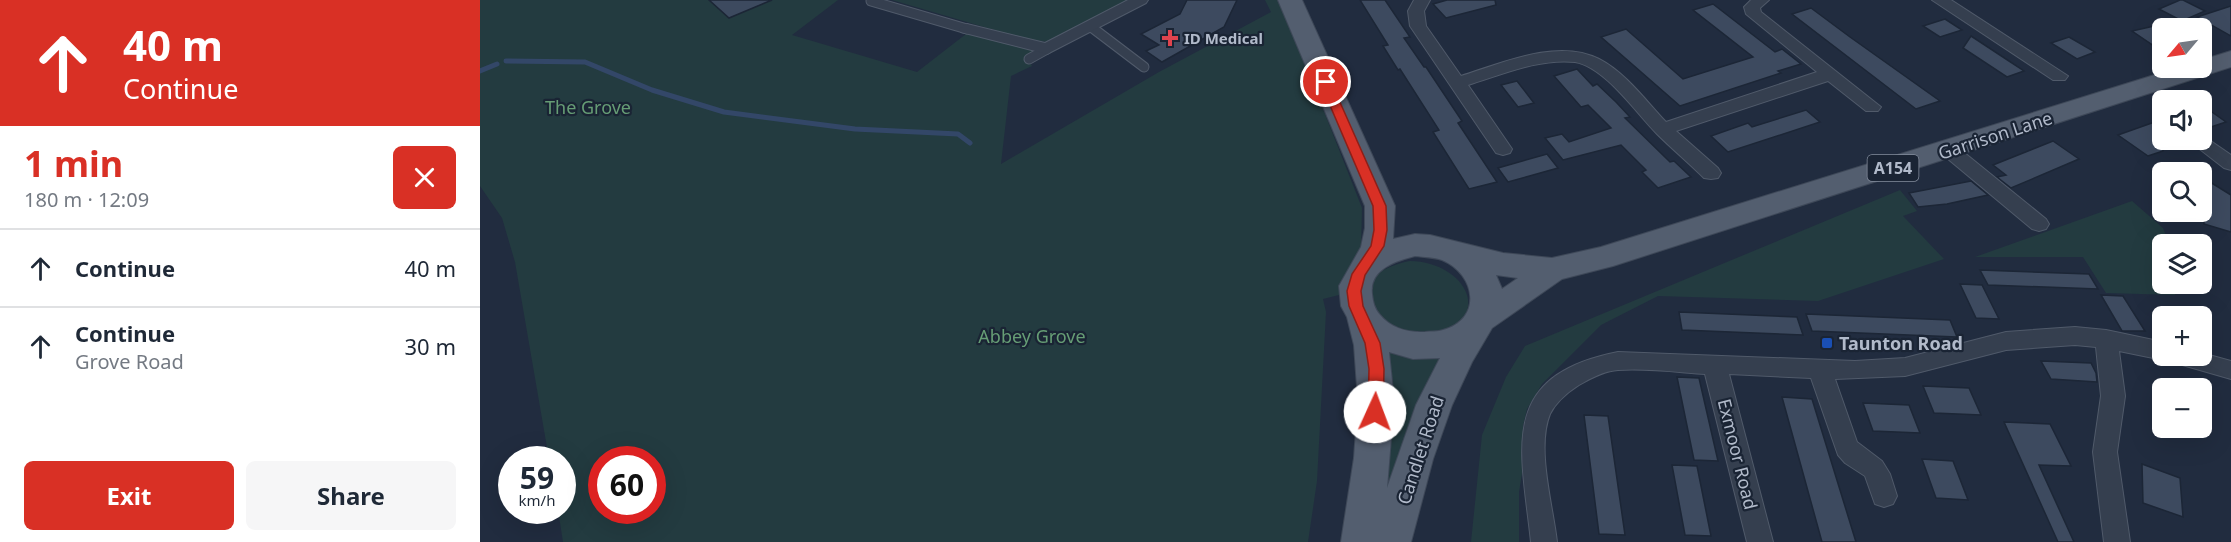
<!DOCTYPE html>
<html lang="en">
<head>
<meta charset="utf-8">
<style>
  body { margin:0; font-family:"Noto Sans",sans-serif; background:#f6f6f7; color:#1f2937; height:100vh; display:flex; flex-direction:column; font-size:22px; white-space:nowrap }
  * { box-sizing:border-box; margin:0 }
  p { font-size:20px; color:#747a83 }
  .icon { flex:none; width:33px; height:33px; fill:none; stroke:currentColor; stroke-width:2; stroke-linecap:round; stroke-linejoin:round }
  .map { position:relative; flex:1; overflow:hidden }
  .panel { display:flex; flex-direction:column; background:#fff; width:480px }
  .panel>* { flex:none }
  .top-card { background:#d93025; color:#fff; overflow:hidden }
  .needle { width:39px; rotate:241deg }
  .tools { position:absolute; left:1672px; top:18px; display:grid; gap:12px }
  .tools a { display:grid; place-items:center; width:60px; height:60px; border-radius:9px; background:#fff; box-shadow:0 6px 24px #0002; font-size:30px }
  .speed { position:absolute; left:18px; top:446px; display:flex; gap:12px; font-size:30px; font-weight:700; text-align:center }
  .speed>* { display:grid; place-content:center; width:78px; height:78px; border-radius:50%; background:#fff; box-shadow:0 6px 24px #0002; line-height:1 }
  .speed small { font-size:15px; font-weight:400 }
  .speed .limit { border:9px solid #d22; background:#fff; color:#111 }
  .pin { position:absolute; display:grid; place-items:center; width:51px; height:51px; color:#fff; margin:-26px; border:3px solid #fff; border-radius:50%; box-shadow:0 2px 6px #0007 }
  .me { position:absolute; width:66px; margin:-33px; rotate:2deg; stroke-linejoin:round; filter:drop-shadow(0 0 4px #0008) }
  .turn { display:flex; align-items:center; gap:21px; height:126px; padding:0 24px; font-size:27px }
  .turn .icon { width:78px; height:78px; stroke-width:2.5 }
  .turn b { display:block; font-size:42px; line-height:51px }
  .round { display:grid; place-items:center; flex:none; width:63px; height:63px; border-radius:9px; background:#f6f6f7 }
  .overview { display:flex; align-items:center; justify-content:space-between; height:102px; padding:0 24px }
  h1 { font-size:36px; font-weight:700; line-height:45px; color:#d93025 }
  .action { display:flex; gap:12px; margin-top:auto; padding:12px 24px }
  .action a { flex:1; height:69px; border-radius:9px; background:#d93025; color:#fff; font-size:24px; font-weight:700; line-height:69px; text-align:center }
  .action a+a { background:#f6f6f7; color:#1f2937 }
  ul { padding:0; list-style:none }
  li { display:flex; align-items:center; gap:18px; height:78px; padding:0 24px; border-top:2px solid #e0e1e3 }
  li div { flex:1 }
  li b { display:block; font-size:22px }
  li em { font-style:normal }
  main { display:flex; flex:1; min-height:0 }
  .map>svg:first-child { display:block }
  .green { fill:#233b40; fill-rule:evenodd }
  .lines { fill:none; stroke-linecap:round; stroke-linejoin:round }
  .stream { stroke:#334768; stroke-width:5 }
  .building { fill:#3d4a5f; stroke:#1c2636; stroke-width:1.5 }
  .service-casing { stroke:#505a6a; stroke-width:11 }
  .minor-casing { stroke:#505a6a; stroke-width:2 }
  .primary-casing { stroke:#3e4858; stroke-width:2 }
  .service { stroke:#353f4f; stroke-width:9 }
  .minor { fill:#353f4f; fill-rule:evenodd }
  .primary { fill:#535e6f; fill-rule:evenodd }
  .route { fill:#d93025; stroke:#8d1f18; stroke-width:1.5 }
  .health-dot { fill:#e0444e; stroke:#1a2434; stroke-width:2 }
  .transit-dot { fill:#1a4fb4; stroke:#1a2434; stroke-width:2 }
  .labels { text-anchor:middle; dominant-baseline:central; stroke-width:4.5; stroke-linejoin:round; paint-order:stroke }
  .far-poi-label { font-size:15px; font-weight:bold; fill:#b1baca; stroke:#1a2434; text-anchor:start }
  .shield { fill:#1a2434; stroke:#848d9d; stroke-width:1.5 }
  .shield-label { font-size:16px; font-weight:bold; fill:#b1baca }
  .park-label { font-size:18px; fill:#669d75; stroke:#1a2434 }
  .street-label { font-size:18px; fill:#b1baca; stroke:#1a2434 }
  .poi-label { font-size:18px; font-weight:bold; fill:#b1baca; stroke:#1a2434; text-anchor:start }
</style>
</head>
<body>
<main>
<section class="panel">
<div class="top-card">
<div class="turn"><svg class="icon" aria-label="ahead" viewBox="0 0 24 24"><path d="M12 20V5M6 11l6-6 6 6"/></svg><div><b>40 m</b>Continue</div></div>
</div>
<div class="overview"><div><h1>1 min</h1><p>180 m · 12:09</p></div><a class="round" style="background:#d93025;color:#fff"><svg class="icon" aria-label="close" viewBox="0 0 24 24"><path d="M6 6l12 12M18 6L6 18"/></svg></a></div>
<ul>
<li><svg class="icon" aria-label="ahead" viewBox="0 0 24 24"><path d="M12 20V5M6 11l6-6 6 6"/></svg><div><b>Continue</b></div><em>40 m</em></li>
<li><svg class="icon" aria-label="ahead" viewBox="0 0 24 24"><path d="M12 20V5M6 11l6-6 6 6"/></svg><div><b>Continue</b><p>Grove Road</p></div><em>30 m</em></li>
</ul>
<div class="action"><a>Exit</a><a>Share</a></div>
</section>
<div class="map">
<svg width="1751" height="542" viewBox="0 0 1751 542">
  <rect width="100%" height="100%" fill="#212c3f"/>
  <g class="green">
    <path d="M0,0H358L312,35L437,72L486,34L557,50L546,55L552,66L531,76L521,164L679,72L791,12L785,0H800L882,208L881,248L859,295L843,299L846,312L837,481L828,542H83L78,510H82V459H69L35,262L22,218L0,186ZM122,459H172V510H122Z"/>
    <path d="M412,0H651L568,42L545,39Z"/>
    <path d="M1420,190L1437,211L1423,216L1464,259L1338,301L1178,296L1121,325L1062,384L1047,409L1043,426L1045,455L1039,492V542H991L1002,435L1026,377L1045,346Z"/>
    <path d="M1652,201L1683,228L1689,244H1683V284H1695V295L1626,293L1603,257H1495Z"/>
    <path d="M930,261C988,262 1015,322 953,333C948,335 940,337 935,337C925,336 903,321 894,316C892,308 889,299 889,291C889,272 915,264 930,261Z"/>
    <path d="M901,349L923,357H955L960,361L890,542Z"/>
  </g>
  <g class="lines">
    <g class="stream">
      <path d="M26,61L105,62L172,90L244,112L375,129L478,134L490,143"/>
      <path d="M0,71L17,64"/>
    </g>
  </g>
  <g class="building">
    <path d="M229,0H292L249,18Z"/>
    <path d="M707,0H757L744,27L682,62L666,51L679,45L661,34L700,14Z"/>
    <path d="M880,0H905L930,37L924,38L944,67H946L982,121L978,123L1017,182L989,189L953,132L959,130L920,69L918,70L903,46L908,45Z"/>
    <path d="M967,0H1015L1016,5L966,18L953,4Z"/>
    <path d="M1700,0H1703L1725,11L1702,21L1679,9Z"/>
    <path d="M1233,4L1295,52L1302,49L1321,64L1298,71L1301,73L1200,106L1121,37L1146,29L1203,79L1273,57L1213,10Z"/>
    <path d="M1751,6V36L1717,17Z"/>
    <path d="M1331,8L1370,37L1460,101L1436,109L1312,14Z"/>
    <path d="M1465,19L1482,30L1460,37L1443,26Z"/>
    <path d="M1683,24V52L1652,31Z"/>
    <path d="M1491,36L1529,61L1544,71L1527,77L1483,48Z"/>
    <path d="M1589,37L1615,52L1597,59L1571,43Z"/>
    <path d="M1097,69L1113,86L1117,84L1136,102L1150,117L1145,118L1190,162L1194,161L1211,177L1178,188L1162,172L1166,170L1141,145L1083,160L1065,138L1082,134L1089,142L1131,128L1108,105L1101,107L1074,76Z"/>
    <path d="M1037,81L1054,103L1038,107L1021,85Z"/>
    <path d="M1722,105L1746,122L1722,130Z"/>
    <path d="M1326,110L1340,122L1248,152L1231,136L1268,123L1272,127Z"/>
    <path d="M1683,119V151L1668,156L1638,135Z"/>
    <path d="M1573,141L1599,159L1531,188L1517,177L1526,175L1513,165Z"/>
    <path d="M1067,154L1078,168L1028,182L1018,168Z"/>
    <path d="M1722,177L1751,195V232L1724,224Z"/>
    <path d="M1491,181L1508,195L1467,204L1438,207L1429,193Z"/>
    <path d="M1500,270L1609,274L1618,289L1508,285Z"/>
    <path d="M1480,284L1502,285L1519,319L1496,318Z"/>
    <path d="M1621,295L1643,296L1665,331H1642Z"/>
    <path d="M1199,312L1317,317L1323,335L1202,330Z"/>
    <path d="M1326,314L1470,320L1477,337L1332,331Z"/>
    <path d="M1561,361L1611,363L1616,373L1617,382L1571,379Z"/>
    <path d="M1197,377L1219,378L1238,461L1214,460Z"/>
    <path d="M1443,386L1489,388L1501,415L1454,413Z"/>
    <path d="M1302,397L1332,399L1376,542H1342Z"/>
    <path d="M1383,403L1429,405L1440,433L1393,431Z"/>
    <path d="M1104,415L1128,416L1145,535L1119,534Z"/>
    <path d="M1524,422L1570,424L1591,466L1559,465L1594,542H1578Z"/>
    <path d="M1442,459L1473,461L1488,500L1456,498Z"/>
    <path d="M1662,464L1700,478L1703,517L1663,503Z"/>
    <path d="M1192,465L1217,466L1231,536L1205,535Z"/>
  </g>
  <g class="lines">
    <defs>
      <g id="service">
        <path d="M391,1L487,29"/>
        <path d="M610,26L664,67"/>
        <path d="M549,59L567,49"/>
      </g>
      <g id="minor">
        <path d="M648,0H668L666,3L567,54L481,32L479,29L487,24L565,43Z"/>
        <path d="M934,0H950L944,11L946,26L981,76C1022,63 1078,38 1119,59C1146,73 1166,101 1186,122L1337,72L1266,14L1264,7L1271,0H1289L1280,8L1281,12L1401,107L1398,111H1386L1348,81L1196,131L1238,168L1241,173L1238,178L1231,179L1224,178C1209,163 1192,149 1177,134C1156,113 1125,67 1095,62C1059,58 1021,75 988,85L1032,149L1030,153L1023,155L1016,153L930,26L928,11Z"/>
        <path d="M1452,0H1471L1588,76L1585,80H1573Z"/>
        <path d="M1722,135L1751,155V170L1744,168L1708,140H1722Z"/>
        <path d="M1469,144L1476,146L1566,219L1569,224L1566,229L1559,231L1552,229L1462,154L1460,150L1462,146Z"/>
        <path d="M1595,327L1626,330L1683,342V356H1722V353L1751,361V379L1692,362L1690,358L1683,360L1639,351L1645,396L1637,452L1650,542H1624L1613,452L1621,396L1616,347L1595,345L1526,350L1425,376L1355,379L1377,442L1402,461L1410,474L1417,496L1413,504L1404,507L1395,504L1385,476L1365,463L1358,455L1331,378L1249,374L1293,542H1267L1225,374C1197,372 1166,368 1138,370C1124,371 1111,378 1099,385C1088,392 1076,402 1070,414C1056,448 1073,506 1077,542H1051C1041,448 1017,376 1138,352L1375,361L1425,358L1526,332Z"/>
      </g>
      <path id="primary" d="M798,0H822L915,206L913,239L935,234L950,235L1023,253L1072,258L1121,247L1697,68H1722V60L1751,51V67L1133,266L1082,279L1012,328L992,362L972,405L953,459L931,542H861L874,458L878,401L874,345L867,317L861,306L859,286L881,247L885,228V206ZM935,256C944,257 954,257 962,260C996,274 1003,319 963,330C958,332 951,331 945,332C928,333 911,328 900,315C894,308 893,302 892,294C889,269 916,261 935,256ZM1016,275L1038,278L1022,289ZM909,352L933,359L960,358L936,405L907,488L914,401Z"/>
    </defs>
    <use href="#service" class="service-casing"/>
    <use href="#minor" class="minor-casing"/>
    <use href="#primary" class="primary-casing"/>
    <use href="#service" class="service"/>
    <use href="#minor" class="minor"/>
    <use href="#primary" class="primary"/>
  </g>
  <path class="route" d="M846,79L851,82L906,206L907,230L904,246L885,275L881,291L883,306L900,343L904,369L903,412L901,417L895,419L890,417L888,412L889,369L885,343L869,306L867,291L872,274L891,246L894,230L893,206L840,82Z"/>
  <path class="health-dot" d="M687 29h6v6h6v6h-6v6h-6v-6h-6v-6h6z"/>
  <rect class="transit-dot" x="1341" y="337" width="12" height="12" rx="3"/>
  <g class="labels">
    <g class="far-poi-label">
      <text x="704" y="38">ID Medical</text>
    </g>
    <rect class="shield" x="1387.5" y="155" width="51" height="26" rx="4.5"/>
    <g class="shield-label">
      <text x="1413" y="168">A154</text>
    </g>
    <g class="park-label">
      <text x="108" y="107">The Grove</text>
      <text x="552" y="336">Abbey Grove</text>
    </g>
    <g class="street-label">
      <text transform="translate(1515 135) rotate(-18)">Garrison Lane</text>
      <text transform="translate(940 450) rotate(-72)">Candlet Road</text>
      <text transform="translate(1258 454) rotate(76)">Exmoor Road</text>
    </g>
    <g class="poi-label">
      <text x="1359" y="343">Taunton Road</text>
    </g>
  </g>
</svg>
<div class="tools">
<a><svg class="needle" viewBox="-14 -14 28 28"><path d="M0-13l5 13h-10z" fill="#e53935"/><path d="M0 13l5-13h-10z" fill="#747a83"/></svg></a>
<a><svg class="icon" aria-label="sound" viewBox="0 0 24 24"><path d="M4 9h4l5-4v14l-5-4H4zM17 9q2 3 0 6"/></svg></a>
<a><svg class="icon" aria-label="search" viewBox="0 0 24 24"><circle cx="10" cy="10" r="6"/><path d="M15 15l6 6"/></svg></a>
<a><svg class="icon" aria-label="layers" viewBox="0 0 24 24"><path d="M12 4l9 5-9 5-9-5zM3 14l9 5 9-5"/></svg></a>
<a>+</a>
<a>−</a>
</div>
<div class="speed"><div>59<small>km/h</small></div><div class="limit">60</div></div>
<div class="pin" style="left:846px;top:82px;background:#d93025"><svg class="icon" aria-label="arrive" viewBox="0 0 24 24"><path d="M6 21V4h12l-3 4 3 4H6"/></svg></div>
<svg class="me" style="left:895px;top:412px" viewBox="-20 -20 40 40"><circle r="19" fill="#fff"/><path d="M0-13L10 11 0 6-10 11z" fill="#d93025"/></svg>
</div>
</main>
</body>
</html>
